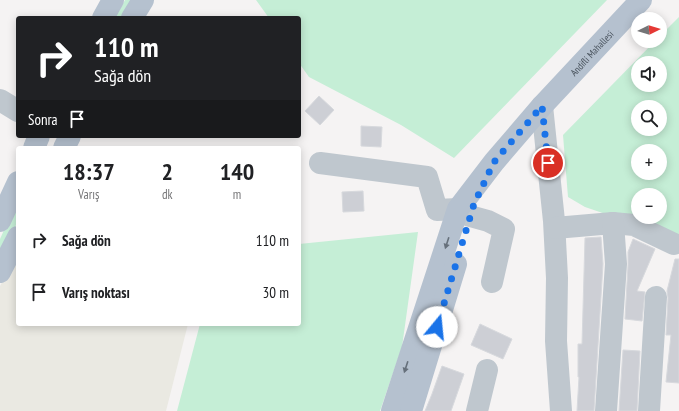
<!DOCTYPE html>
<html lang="tr">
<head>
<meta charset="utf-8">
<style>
  body { margin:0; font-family:"PT Sans Narrow",sans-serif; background:#f2f2f2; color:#202124; height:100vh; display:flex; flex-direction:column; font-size:15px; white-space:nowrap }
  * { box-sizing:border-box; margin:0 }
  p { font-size:13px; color:#757577 }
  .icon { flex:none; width:22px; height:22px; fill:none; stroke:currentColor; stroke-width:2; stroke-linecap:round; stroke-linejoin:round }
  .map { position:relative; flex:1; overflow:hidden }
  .sheet { position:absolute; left:16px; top:146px; width:285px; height:180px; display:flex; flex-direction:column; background:#fff; border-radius:4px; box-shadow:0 2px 10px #0003 }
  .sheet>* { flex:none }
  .banner { position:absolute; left:16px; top:16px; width:285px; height:122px; border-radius:4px; box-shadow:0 2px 10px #0003; background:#202124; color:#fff; overflow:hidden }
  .needle { width:26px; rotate:85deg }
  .controls { position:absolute; left:631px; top:12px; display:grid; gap:8px }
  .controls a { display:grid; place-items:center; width:36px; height:36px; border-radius:50%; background:#fff; box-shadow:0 2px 10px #0003; font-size:20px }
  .pin { position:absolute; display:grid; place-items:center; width:34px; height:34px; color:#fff; margin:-17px; border:2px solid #fff; border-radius:50%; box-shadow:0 1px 4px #0007 }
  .me { position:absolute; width:44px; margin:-22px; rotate:17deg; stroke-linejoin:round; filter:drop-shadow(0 0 3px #0008) }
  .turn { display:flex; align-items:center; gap:14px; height:84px; padding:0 12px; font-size:18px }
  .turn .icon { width:52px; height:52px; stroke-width:2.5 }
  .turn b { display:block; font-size:28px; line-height:34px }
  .then { display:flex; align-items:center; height:38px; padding:0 12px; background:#0003; gap:8px; font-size:15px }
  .eta { display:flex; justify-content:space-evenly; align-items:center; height:68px; text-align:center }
  .eta b { font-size:24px; font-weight:600; line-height:28px }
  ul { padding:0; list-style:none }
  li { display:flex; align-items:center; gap:12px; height:52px; padding:0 12px }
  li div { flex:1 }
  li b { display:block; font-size:15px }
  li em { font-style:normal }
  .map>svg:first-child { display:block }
  .commercial { fill:#eae9e2 }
  .green { fill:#c5eed6; fill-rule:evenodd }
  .building { fill:#cdcfd5; stroke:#d7d9dd }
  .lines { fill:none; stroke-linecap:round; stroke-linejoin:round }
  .minor { stroke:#bfc7ce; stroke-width:22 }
  .major { stroke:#b5c1cf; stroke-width:22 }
  .oneway { fill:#66707b }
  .route { stroke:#1a73e8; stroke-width:7; stroke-dasharray:0 12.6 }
  .labels { text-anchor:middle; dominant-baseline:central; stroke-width:3.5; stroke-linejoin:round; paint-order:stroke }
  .street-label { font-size:10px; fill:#4b555f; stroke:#fff }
</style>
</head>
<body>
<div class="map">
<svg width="679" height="411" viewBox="0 0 679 411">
  <rect width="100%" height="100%" fill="#f5f3f3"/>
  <path class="commercial" d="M18,254V324H188L166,411H0V286Z"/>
  <g class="green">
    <path d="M125,0H131L122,18H115Z"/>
    <path d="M256,0H607L454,158L401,125L309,77L299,63V18H269Z"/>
    <path d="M679,17V239L585,207L568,197L563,135L655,41H660V36ZM638,63H660V85H638ZM638,107H660V129H638ZM638,151H660V173H638ZM638,195H660V217H638Z"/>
    <path d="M18,199V221L0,257V239Z"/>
    <path d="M418,232L402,347L380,411H177L200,324H299V244Z"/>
  </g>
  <g class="building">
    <path d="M319,96L334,110L320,125L305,111Z"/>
    <path d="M361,126L382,127L381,147L361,146Z"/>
    <path d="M363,191L364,211L343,212L342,192Z"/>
    <path d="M601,237L603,264L594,411H577L579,377H578V344H582L585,238Z"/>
    <path d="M633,239L655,249L637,291L645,292L642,321L625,319L628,265V252Z"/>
    <path d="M675,259H679V383L666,382L671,335H666L668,298L667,291Z"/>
    <path d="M480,324L512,339L503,359L471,345Z"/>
    <path d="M623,350L640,351L637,411H619Z"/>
    <path d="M442,366L464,374L451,411H425L432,394Z"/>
  </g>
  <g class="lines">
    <g class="minor">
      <path d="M0,100L18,111"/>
      <path d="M542,106L554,221L557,278L556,341L561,411"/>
      <path d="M320,163L427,177L437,210L458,209"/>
      <path d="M470,216L488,221L504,229L492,282"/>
      <path d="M555,228L613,223L634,225L674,244"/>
      <path d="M477,411L487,370"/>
      <path d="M606,411L616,264L613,223"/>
      <path d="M649,411L656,297"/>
    </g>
    <g class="major">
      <path d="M103,18L113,0"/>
      <path d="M132,18L143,0"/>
      <path d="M34,148L39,136"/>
      <path d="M64,148L70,136"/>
      <path d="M0,221L18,182"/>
      <path d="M0,272L18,237"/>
      <path id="s1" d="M392,411L458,209L494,162L542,106L641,0"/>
      <path d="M411,411L456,264"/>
    </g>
  </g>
  <defs><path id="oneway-solid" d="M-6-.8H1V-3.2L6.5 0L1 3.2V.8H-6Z"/></defs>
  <g class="oneway">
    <use href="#oneway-solid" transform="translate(447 243) rotate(108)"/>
    <use href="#oneway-solid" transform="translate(406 367) rotate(108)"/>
  </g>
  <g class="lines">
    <path class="route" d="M437,327L474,204L494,162L542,106L548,163"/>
  </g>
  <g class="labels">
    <g class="street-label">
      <text stroke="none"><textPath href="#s1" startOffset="418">Andifli Mahallesi</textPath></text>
    </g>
  </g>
</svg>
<div class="controls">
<a><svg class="needle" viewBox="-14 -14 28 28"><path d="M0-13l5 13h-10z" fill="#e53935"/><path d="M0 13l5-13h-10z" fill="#757577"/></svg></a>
<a><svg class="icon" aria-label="sound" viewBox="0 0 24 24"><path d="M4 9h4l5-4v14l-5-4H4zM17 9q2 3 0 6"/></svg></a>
<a><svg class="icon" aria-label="search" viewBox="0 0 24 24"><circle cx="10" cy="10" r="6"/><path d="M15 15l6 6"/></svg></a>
<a>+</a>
<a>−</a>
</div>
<div class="pin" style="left:548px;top:163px;background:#d93025"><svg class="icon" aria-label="arrive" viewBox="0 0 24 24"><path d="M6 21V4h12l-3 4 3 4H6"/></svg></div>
<svg class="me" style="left:437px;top:327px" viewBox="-20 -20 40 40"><circle r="19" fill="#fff"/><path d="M0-13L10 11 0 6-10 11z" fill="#1a73e8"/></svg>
<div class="banner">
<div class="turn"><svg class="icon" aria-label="right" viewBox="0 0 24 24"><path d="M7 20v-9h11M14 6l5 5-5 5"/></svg><div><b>110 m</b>Sağa dön</div></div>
<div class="then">Sonra<svg class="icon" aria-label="arrive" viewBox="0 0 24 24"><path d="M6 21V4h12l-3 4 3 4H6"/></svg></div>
</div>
<section class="sheet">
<div class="eta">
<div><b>18:37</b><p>Varış</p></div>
<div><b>2</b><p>dk</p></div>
<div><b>140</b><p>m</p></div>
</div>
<ul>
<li><svg class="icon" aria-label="right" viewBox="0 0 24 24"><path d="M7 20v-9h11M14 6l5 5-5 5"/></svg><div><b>Sağa dön</b></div><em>110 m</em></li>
<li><svg class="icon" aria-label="arrive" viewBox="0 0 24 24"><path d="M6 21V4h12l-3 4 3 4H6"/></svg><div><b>Varış noktası</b></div><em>30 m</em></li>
</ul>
</section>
</div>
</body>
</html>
